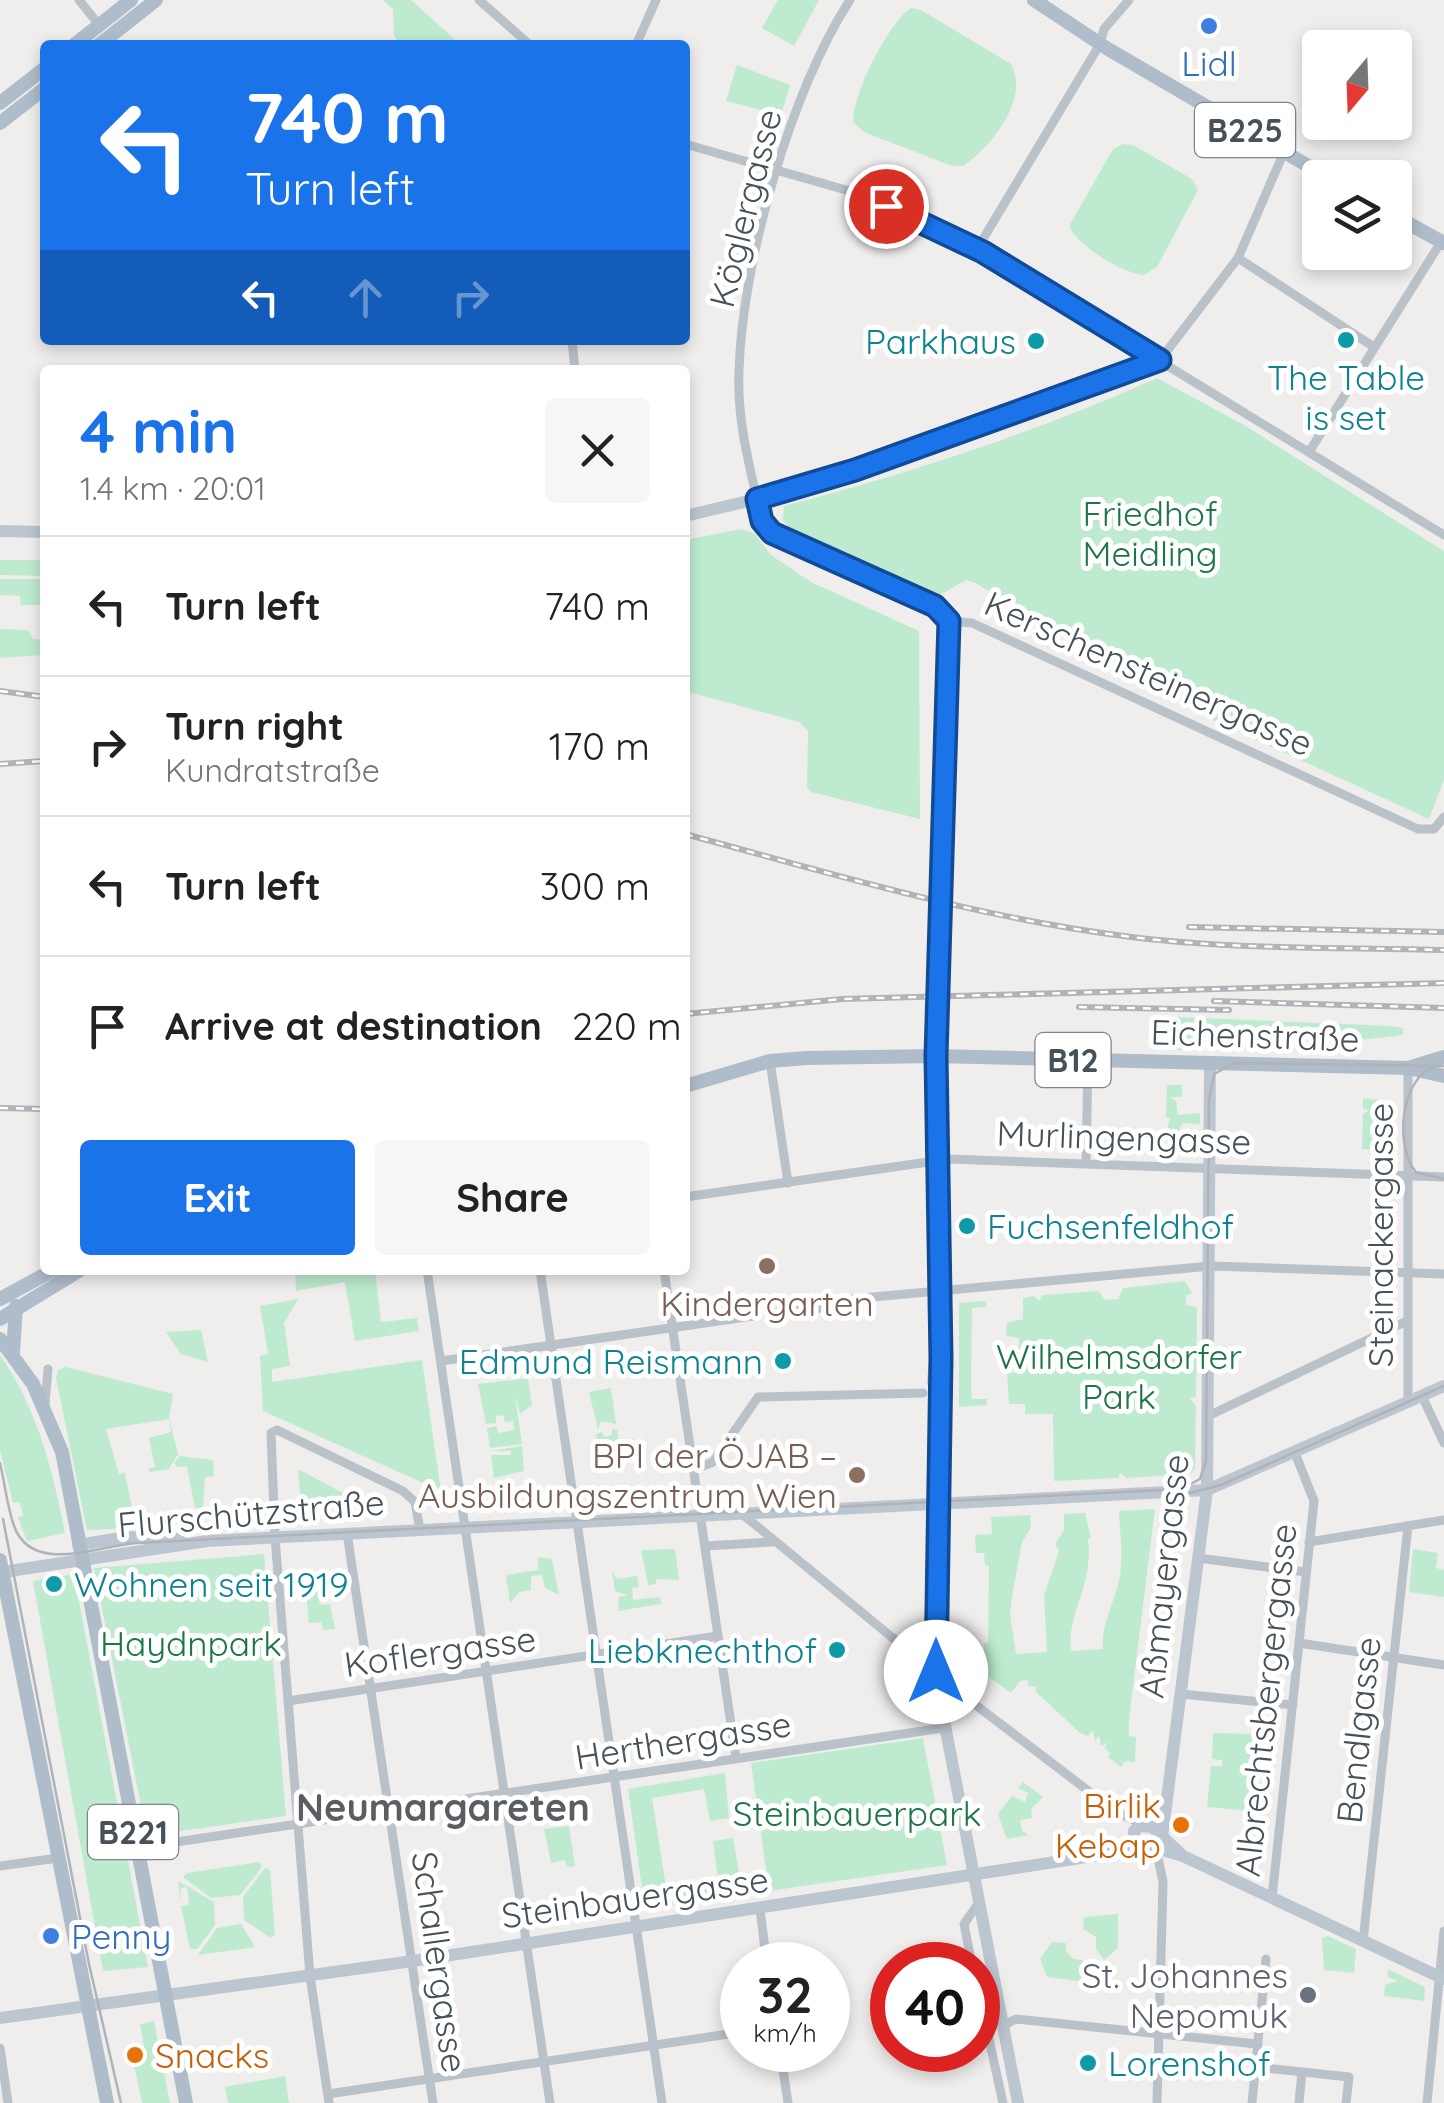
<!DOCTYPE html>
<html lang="en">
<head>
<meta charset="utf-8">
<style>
  body { margin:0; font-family:Quicksand,sans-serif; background:#f6f6f6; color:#222; height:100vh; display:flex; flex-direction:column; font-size:38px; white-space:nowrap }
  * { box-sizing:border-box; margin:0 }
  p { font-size:32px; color:#767676 }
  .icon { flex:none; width:55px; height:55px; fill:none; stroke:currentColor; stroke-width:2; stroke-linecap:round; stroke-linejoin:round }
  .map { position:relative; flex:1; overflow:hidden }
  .details { position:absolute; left:40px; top:365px; width:650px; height:910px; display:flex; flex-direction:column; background:#fff; border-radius:10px; box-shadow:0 5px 15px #0003 }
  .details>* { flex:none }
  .hud { position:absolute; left:40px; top:40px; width:650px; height:305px; border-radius:10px; box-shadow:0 5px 15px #0003; background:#1a73e8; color:#fff; overflow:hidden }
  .needle { width:65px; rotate:199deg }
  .controls { position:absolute; left:1302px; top:30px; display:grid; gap:20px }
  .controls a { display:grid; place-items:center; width:110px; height:110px; border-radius:10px; background:#fff; box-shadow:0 5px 15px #0003; font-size:50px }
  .speed { position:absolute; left:720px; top:1942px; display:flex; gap:20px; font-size:50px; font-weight:700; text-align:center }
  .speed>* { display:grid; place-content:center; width:130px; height:130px; border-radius:50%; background:#fff; box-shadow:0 5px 15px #0003; line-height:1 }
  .speed small { font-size:25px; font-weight:400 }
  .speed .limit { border:15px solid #d22; background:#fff; color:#111 }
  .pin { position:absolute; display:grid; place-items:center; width:85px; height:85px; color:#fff; margin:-42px; border:5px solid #fff; border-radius:50%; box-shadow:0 2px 10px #0007 }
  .me { position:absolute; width:110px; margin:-55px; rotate:0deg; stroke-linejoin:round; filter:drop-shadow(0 0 8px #0008) }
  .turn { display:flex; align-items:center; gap:35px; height:210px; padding:0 40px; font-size:45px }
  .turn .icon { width:130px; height:130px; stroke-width:2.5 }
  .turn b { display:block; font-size:70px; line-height:85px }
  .lanes { display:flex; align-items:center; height:95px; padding:0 40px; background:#0003; justify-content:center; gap:50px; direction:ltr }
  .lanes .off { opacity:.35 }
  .round { display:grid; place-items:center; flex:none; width:105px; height:105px; border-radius:10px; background:#f6f6f6 }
  .head { display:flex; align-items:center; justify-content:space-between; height:170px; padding:0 40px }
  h1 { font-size:60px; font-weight:700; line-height:75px; color:#1a73e8 }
  .cta { display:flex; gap:20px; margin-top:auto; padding:20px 40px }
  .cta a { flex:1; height:115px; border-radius:10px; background:#1a73e8; color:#fff; font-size:40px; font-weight:700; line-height:115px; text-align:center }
  .cta a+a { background:#f6f6f6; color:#222 }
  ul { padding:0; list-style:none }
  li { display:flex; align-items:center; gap:30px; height:140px; padding:0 40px; border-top:2px solid #e0e0e0 }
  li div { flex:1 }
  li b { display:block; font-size:38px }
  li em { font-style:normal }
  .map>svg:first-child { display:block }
  .green { fill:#beebcf }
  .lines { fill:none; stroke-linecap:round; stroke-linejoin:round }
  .street { stroke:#bac2c9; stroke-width:9 }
  .secondary { stroke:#bcc6d0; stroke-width:12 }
  .primary { stroke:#afbdca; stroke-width:14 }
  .tram { stroke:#b0b3b7; stroke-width:2.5 }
  .rail-casing { stroke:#b0b3b7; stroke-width:6 }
  .rail { stroke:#fff; stroke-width:2.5; stroke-dasharray:8; stroke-linecap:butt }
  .route-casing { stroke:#114b97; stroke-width:25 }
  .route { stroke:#1a73e8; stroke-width:18 }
  .shop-dot { fill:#3f7fe0; stroke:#fff; stroke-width:4 }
  .culture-dot { fill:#0f9aa8; stroke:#fff; stroke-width:4 }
  .education-dot { fill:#8d6e63; stroke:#fff; stroke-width:4 }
  .food-dot { fill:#e8710a; stroke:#fff; stroke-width:4 }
  .worship-dot { fill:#6b7280; stroke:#fff; stroke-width:4 }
  .labels { text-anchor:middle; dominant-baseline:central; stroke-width:10; stroke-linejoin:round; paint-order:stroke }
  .shield { fill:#fff; stroke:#7e858b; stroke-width:2.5 }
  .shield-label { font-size:32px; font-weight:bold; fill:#475159 }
  .shop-label { font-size:35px; fill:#366cbe; stroke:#fff }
  .street-label { font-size:35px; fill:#475159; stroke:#fff }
  .culture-label { font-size:35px; fill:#0d838f; stroke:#fff; text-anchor:end }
  .park-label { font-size:35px; fill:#1d7549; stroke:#fff }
  .education-label { font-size:35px; fill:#785e54; stroke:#fff }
  .food-label { font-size:35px; fill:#c56008; stroke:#fff; text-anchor:end }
  .worship-label { font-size:35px; fill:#5b616d; stroke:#fff; text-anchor:end }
  .neighbourhood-label { font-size:38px; font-weight:bold; fill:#5a5e62; stroke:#fff }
</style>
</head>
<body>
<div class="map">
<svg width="1444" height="2103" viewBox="0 0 1444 2103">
  <rect width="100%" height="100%" fill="#f0eded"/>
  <g class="green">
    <path d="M383,0H411L461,45H401L394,36L393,9Z"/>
    <path d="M778,0H819L794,46L762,28Z"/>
    <path d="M911,8L921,10L1011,64C1030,100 991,146 963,166H952L864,132L853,122C852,95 888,23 911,8Z"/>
    <path d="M737,65L790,85L781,115L726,101Z"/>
    <path d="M1123,144L1133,145L1192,179L1198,190L1157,267L1144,275C1123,274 1076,245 1069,226L1113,149Z"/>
    <path d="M1157,378L1244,425L1444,551V780L1429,819L1209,718L975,583L966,580L940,595L789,527L783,520L784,506C915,472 1033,433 1157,378Z"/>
    <path d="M741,529L755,534L771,555L811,582L919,631L920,819L811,792L807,787L808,731L799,722L685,691V540Z"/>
    <path d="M0,560H45V576L0,575Z"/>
    <path d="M0,579H45V615L41,605H21L20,596L0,595Z"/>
    <path d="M0,629L28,630L33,639L45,640V655L0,658Z"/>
    <path d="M1176,1017L1391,1026L1403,1028V1035L1352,1041L1351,1034L1316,1039L1312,1032V1037L1283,1039L1281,1033L1278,1038L1193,1029L1192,1050H1175Z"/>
    <path d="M1167,1085H1182V1097H1170L1176,1101L1178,1115L1200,1113V1124L1182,1123L1177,1136H1165L1170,1118L1166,1117Z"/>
    <path d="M1363,1098L1385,1101L1383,1150L1362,1149L1363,1114L1369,1110L1363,1109Z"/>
    <path d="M295,1270H375L381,1322L417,1318L419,1331L355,1341L345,1282L296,1291Z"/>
    <path d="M1185,1281L1192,1293L1186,1296V1305L1197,1307L1196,1396L1190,1399L1196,1406L1195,1469L1190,1474L1126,1478L1120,1473L1118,1478L1054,1481L1053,1414H1025V1404H1009L1007,1373L1019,1372V1338L1006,1336L1007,1323L1023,1319V1298L1034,1296L1039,1301L1042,1295L1099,1291L1104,1300L1118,1299L1123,1288Z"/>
    <path d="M298,1299L284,1323L290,1366L272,1369V1382L422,1360L441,1491L263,1411L260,1356L268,1354L260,1306Z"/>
    <path d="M986,1301V1307L972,1308L971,1389L972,1399H987V1405L959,1407V1303Z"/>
    <path d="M201,1330L208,1362L181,1354L166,1332Z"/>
    <path d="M0,1355C38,1410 52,1468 65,1533L27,1541L18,1517L23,1516L20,1502L13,1503L0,1450Z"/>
    <path d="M66,1367L173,1394L169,1418L178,1454L169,1469L150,1472L149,1468L155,1467L149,1438L171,1432L169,1419L106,1429L119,1474L125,1473L136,1528L87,1530L56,1378L58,1370Z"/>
    <path d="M528,1378L532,1405L520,1414L515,1395L522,1444L490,1448L487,1428L497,1426L498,1433L514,1430L513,1421L505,1422L503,1415L496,1416V1423L486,1424L478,1384Z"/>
    <path d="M611,1388L616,1424L601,1421L598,1429L589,1392Z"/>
    <path d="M612,1429L617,1430L622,1462L602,1466L596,1435L602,1431L604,1437L612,1435Z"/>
    <path d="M522,1446L524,1471L494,1478L491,1455H511V1451H490Z"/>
    <path d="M180,1456L213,1460L214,1476L205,1477L203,1508H195L187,1466L177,1467L174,1463Z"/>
    <path d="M298,1469L345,1494L372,1498L370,1504L344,1498L301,1502Z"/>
    <path d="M1155,1509L1129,1719V1736L1136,1737L1135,1762L1125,1761L1121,1767L1108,1757L1110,1753L1104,1748L1108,1742L1101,1746L1099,1735L1095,1741L1093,1730L1088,1736L1079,1732L1035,1691L1037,1687L1028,1686V1680L1020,1681L1011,1693L972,1665V1659H984V1643L988,1642L989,1566L985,1565L984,1553H976L975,1535L992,1534L991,1517L1030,1515L1031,1528L1022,1542L1013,1590L1010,1614L1016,1654L1047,1652L1044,1595L1059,1551L1055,1544L1064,1530V1514L1085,1513L1091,1538L1088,1539C1094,1586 1067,1611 1071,1651L1103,1649C1101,1623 1115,1603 1120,1575C1123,1554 1120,1532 1119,1511Z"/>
    <path d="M675,1549L679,1580L656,1579V1584L648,1585L641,1550Z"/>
    <path d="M1413,1549L1438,1553L1436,1568L1444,1570V1597L1409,1592Z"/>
    <path d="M264,1554L286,1816L147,1836L94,1568Z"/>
    <path d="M538,1557L552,1559L559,1595L545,1588L542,1575L531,1576V1590L519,1592L510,1603L506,1575L538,1570Z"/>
    <path d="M612,1571L617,1579L637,1576L639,1587L632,1588L633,1600L660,1597L661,1604L618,1611L619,1597L627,1595L615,1591Z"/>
    <path d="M74,1574L148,1967L103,1971L33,1581Z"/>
    <path d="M318,1592L320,1605L330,1604L335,1629L323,1630L321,1622L309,1623L306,1593Z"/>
    <path d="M1213,1733L1259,1734L1250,1811L1207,1807L1211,1766H1222V1760L1212,1759Z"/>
    <path d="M923,1738L947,1865L769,1891L751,1763Z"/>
    <path d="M725,1773L729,1818L710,1821L704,1789L652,1798L667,1893L719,1886L713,1841L733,1838L743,1895L645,1909L628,1789Z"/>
    <path d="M1023,1782L1043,1797L1031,1809L1032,1818L1020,1820L1022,1831L1029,1835L1007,1839L998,1814L1012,1796L1025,1802L1028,1793L1018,1788Z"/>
    <path d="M569,1826L575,1866L567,1867L565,1860L551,1863L544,1829Z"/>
    <path d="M259,1862L262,1867L240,1895L211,1898L183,1877L187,1873Z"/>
    <path d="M265,1868L270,1870L275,1934L271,1938L244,1920L243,1897Z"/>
    <path d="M178,1881L214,1902L215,1925L197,1949H190L181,1906L189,1905L187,1887L181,1888V1902Z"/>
    <path d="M1118,1914V1948L1104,1960L1096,1949V1937L1083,1929L1084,1917Z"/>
    <path d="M241,1924L255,1947L198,1955L217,1928Z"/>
    <path d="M1328,1936L1356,1949L1354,1973L1324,1970L1322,1938Z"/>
    <path d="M1052,1942L1066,1943V1951L1073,1959L1082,1960L1087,1966L1082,1969L1085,1972L1089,1967L1092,1973L1078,1981L1047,1977L1040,1959Z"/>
    <path d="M1388,1969L1425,1987L1424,2001L1384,1996L1385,1985L1398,1981L1388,1977Z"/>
    <path d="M154,2021L170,2103H142L133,2060L146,2057L140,2024Z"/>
    <path d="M285,2076L289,2103H228L225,2087Z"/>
  </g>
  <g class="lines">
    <g class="street">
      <path d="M79,0L99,25"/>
      <path d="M479,0L530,45"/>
      <path d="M850,0C791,90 742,262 739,371C737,414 747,457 757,499L855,470L1160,360L1238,258L1284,152"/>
      <path d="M636,45L656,0"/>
      <path d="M685,144L853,192L977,249L1444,535"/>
      <path d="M977,249L1100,44L1104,29L1129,0"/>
      <path d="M1238,258L1374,347"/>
      <path d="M572,340L575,370"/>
      <path d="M1309,452L1441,242"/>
      <path d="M949,621L972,623L1418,829H1434L1444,817"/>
      <path d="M770,1061L788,1183"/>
      <path d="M1086,1162L1088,1060"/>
      <path d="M685,1197L949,1159L1444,1177"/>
      <path d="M427,1270L550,2103"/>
      <path d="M540,1270L662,2103"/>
      <path d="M664,1270L736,1758"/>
      <path d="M770,1313L817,1309L840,1300L1211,1266L1444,1274"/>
      <path d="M441,1361L753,1316"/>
      <path d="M1422,1396L1444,1443"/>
      <path d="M1408,1402V1068"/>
      <path d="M45,1404L48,1369"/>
      <path d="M1208,1416L1407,1321"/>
      <path d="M693,1470L713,1462L758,1397L923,1393"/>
      <path d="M741,1513L956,1690L1116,1812L1144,1825"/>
      <path d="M347,1533L433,2103"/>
      <path d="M1309,1542L1444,1520"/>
      <path d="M705,1546L772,1542"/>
      <path d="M1198,1558L1306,1572"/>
      <path d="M1299,1643L1444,1665"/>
      <path d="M1181,1694L1293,1705"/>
      <path d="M288,1701L718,1636"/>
      <path d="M136,1848L943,1728"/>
      <path d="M1157,1853L1163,1882L1157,2103"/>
      <path d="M0,1866L58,1858"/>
      <path d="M1272,1898L1314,1501L1295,1453"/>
      <path d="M760,1909L767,1965"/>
      <path d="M1363,1941L1408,1526"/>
      <path d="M972,1965L964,1924L980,1901"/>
      <path d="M978,1989L1003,2103"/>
      <path d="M1004,2025L1016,2019L1257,2044"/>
      <path d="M0,2048L8,2103"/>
      <path d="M780,2050L788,2103"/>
      <path d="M1255,2067L1349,2077L1346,2103"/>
      <path d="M328,2094L742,2032"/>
      <path d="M329,2103L310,1976L275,1537L271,1433L277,1430L403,1491L415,1502L420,1530"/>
      <path d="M1252,2103L1266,1959"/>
      <path d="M1299,2103L1302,2072"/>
      <path d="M1427,2103L1444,1931"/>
    </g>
    <g class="secondary">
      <path d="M685,516L757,499L762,521L772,533L935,606L949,621L936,1036L937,1337L933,1382L937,1393"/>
      <path d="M0,531L45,532"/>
      <path d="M938,1389L937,1684L1018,2103"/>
      <path d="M78,1545L127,1537L180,1539"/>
      <path d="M3,1572L207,1541L1207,1490L1444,1386"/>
      <path d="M1162,1837L1207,1490L1210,1063"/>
      <path d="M1183,1856L1152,1827L1140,1826L1134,1831L1133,1843L1152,1853L1162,1850L1183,1856L1444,1979"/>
      <path d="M0,2018L413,1961L1139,1849"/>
    </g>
    <g class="primary">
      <path d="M1034,0L1108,49L1329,178"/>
      <path d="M74,45L131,0"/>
      <path d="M99,45L156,0"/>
      <path d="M0,103L45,68"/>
      <path d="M0,123L45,88"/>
      <path d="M1395,216L1444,243"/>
      <path d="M1408,1068L1444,1057"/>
      <path d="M685,1086L770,1061L806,1058L936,1056L1408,1068L1444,1076"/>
      <path d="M0,1299L53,1270"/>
      <path d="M0,1319L80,1270"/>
      <path d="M0,1339L33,1384L62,1452L186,2103"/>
      <path d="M13,1352L16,1306"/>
      <path d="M0,1560L107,2103"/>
    </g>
    <g class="tram">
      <path d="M1437,1066C1400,1075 1394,1147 1416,1172L1444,1179"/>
      <path d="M0,1463C5,1484 7,1506 14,1526C32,1576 100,1545 137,1543L1181,1489L1200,1479L1206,1461L1209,1101L1214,1074L1235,1063L1444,1066"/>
      <path d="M1186,1494L1221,1485L1444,1386"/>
      <path d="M3,1519L89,1964L121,2103"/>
    </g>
    <defs>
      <g id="rail">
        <path d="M0,691L45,697"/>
        <path d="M0,764L45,761"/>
        <path d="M685,834C829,873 975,917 1124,936C1229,950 1338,947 1444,950"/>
        <path d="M1189,927L1444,932"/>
        <path d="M1214,1001L1444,1008"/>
        <path d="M1079,1007L1229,1010"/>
        <path d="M685,1014L842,999L1444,983"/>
        <path d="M0,1108L45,1109"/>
      </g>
    </defs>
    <use href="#rail" class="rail-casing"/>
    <use href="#rail" class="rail"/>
  </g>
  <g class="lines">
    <defs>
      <path id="route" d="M886,206L983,252L1160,360L855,470L757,499L762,521L772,533L935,606L949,621L936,1056L941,1358L936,1672"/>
    </defs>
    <use href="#route" class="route-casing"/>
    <use href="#route" class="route"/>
  </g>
  <g class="shop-dot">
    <circle cx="1209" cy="26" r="10"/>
    <circle cx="51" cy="1936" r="10"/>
  </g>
  <g class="culture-dot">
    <circle cx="1346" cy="340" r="10"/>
    <circle cx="1036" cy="341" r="10"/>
    <circle cx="967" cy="1226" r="10"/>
    <circle cx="783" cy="1361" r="10"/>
    <circle cx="54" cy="1584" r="10"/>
    <circle cx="837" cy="1650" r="10"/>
    <circle cx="1088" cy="2063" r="10"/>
  </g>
  <g class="education-dot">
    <circle cx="767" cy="1266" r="10"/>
    <circle cx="857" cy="1475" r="10"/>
  </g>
  <g class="food-dot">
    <circle cx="1181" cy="1825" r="10"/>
    <circle cx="135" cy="2055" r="10"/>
  </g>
  <circle class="worship-dot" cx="1308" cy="1995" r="10"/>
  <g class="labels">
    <g class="shield">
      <rect x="1195" y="103" width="100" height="54" rx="8"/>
      <rect x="1035.5" y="1033" width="75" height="54" rx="8"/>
      <rect x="88" y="1805" width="90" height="54" rx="8"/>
    </g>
    <g class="shield-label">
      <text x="1245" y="130">B225</text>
      <text x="1073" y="1060">B12</text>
      <text x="133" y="1832">B221</text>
    </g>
    <g class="shop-label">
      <text x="1209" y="63">Lidl</text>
      <text x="71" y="1936" text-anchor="start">Penny</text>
    </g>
    <g class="street-label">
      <text transform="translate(745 208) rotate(-76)">Köglergasse</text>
      <text transform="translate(1149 673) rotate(24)">Kerschensteinergasse</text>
      <text transform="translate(1255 1035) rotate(2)">Eichenstraße</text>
      <text transform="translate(1124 1137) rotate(2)">Murlingengasse</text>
      <text transform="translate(1380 1235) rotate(-90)">Steinackergasse</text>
      <text transform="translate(251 1513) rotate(-5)">Flurschützstraße</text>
      <text transform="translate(1163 1576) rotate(-84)">Aßmayergasse</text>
      <text transform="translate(440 1651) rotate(-8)">Koflergasse</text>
      <text transform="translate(1265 1700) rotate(-84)">Albrechtsbergergasse</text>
      <text transform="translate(1358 1730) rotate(-84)">Bendlgasse</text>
      <text transform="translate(683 1740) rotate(-9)">Herthergasse</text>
      <text transform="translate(635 1897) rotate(-8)">Steinbauergasse</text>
      <text transform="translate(440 1962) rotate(82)">Schallergasse</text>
    </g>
    <g class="culture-label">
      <text x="1016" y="341">Parkhaus</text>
      <text x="1346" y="377" text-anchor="middle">The Table<tspan x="1346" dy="40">is set</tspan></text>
      <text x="987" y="1226" text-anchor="start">Fuchsenfeldhof</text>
      <text x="763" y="1361">Edmund Reismann</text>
      <text x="74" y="1584" text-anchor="start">Wohnen seit 1919</text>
      <text x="817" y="1650">Liebknechthof</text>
      <text x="1108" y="2063" text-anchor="start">Lorenshof</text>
    </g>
    <g class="park-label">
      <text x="1150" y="513">Friedhof<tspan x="1150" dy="40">Meidling</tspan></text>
      <text x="1119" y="1356">Wilhelmsdorfer<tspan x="1119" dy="40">Park</tspan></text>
      <text x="191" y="1643">Haydnpark</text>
      <text x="857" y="1813">Steinbauerpark</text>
    </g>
    <g class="education-label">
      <text x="767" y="1303">Kindergarten</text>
      <text x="837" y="1455" text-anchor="end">BPI der ÖJAB –<tspan x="837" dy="40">Ausbildungszentrum Wien</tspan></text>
    </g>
    <g class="food-label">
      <text x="1161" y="1805">Birlik<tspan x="1161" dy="40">Kebap</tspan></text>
      <text x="155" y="2055" text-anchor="start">Snacks</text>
    </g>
    <g class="worship-label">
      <text x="1288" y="1975">St. Johannes<tspan x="1288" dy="40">Nepomuk</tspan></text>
    </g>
    <g class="neighbourhood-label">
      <text x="443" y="1807">Neumargareten</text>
    </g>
  </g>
</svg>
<div class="controls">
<a><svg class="needle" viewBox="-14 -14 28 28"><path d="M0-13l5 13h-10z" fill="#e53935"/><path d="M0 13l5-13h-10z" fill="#767676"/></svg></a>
<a><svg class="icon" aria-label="layers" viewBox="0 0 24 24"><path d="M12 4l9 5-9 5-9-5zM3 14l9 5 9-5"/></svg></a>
</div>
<div class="speed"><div>32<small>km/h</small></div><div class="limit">40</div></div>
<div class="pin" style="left:886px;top:206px;background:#d93025"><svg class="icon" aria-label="arrive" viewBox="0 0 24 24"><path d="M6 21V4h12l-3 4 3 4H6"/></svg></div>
<svg class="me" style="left:936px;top:1672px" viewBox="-20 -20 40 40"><circle r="19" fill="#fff"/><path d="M0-13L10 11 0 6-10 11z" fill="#1a73e8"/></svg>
<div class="hud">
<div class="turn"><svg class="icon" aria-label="left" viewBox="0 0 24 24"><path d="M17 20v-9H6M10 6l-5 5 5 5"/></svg><div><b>740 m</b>Turn left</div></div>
<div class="lanes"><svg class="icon" aria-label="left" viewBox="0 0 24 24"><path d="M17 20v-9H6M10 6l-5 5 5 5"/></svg><svg class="icon off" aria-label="ahead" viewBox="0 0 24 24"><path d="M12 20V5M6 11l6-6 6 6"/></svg><svg class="icon off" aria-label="right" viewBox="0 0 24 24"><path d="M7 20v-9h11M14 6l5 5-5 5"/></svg></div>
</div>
<section class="details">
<div class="head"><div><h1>4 min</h1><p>1.4 km · 20:01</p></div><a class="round"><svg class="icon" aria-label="close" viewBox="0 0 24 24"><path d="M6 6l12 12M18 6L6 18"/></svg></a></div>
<ul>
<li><svg class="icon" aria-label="left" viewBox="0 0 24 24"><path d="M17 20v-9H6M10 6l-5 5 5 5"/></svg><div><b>Turn left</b></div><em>740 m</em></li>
<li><svg class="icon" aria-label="right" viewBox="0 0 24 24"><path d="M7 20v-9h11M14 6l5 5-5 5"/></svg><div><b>Turn right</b><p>Kundratstraße</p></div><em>170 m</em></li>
<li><svg class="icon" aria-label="left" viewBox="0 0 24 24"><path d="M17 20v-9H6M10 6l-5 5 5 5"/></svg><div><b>Turn left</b></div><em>300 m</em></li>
<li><svg class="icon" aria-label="arrive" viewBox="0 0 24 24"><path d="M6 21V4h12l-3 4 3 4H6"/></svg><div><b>Arrive at destination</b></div><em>220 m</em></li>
</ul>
<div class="cta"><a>Exit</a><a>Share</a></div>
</section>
</div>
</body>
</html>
